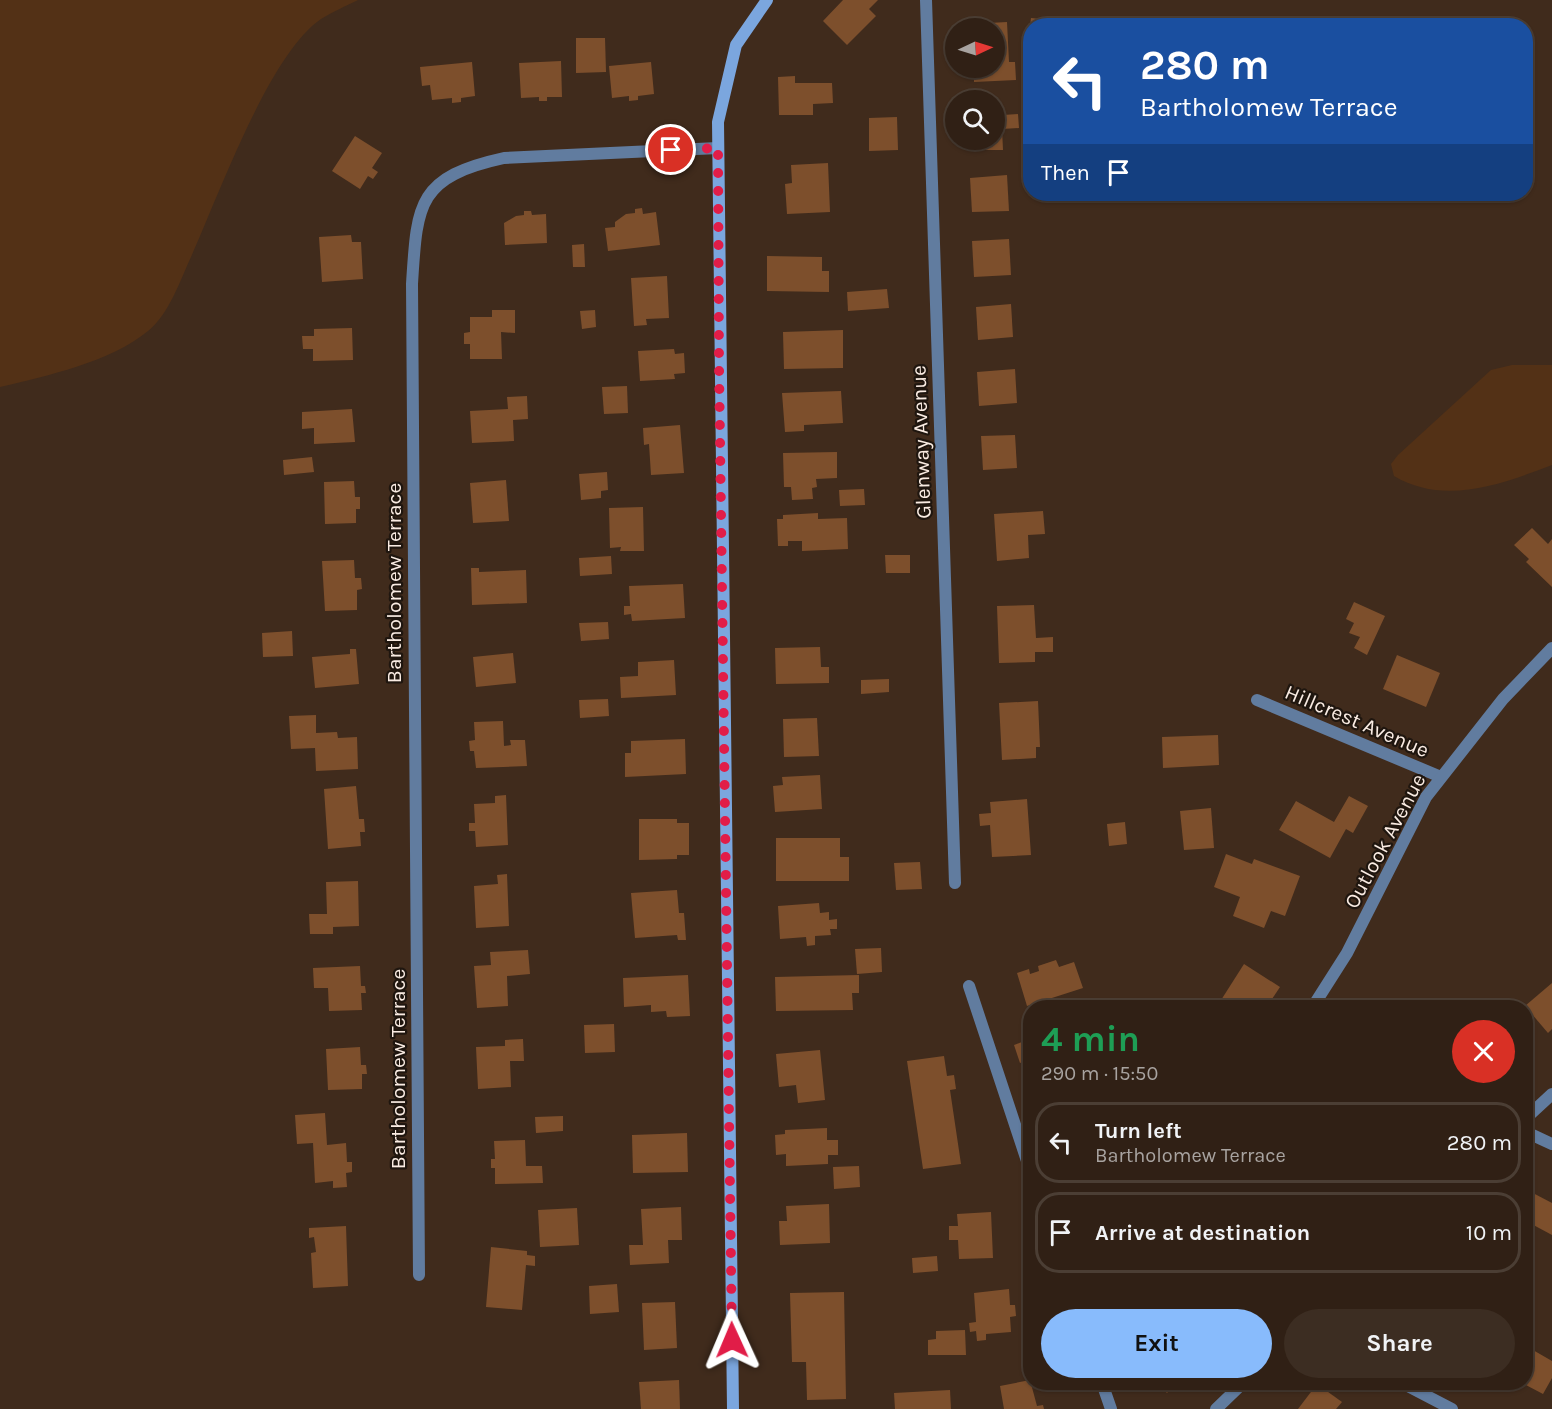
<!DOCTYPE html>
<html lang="en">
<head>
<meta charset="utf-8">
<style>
  body { margin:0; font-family:Karla,sans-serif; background:#3c2d22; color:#f1f3f6; height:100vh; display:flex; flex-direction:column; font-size:22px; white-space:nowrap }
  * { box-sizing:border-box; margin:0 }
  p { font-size:20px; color:#a8a3a0 }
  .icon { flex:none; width:33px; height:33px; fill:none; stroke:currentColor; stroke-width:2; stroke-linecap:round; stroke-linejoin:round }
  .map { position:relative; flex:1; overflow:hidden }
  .panel { position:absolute; left:1023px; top:1000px; width:510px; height:390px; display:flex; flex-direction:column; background:#302015; border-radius:24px; box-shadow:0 2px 4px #0004,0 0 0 2px #4b3e34 }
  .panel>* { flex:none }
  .guide { position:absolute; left:1023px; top:18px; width:510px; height:183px; border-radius:24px; box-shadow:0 2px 4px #0004,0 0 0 2px #4b3e34; background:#1a4fa0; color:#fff; overflow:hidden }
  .needle { width:39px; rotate:86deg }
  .controls { position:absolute; left:945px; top:18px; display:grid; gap:12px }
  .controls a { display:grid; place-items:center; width:60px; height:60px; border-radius:50%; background:#302015; box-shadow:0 2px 4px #0004,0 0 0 2px #4b3e34; font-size:30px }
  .pin { position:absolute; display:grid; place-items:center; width:51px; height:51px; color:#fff; margin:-26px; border:3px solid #fff; border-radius:50%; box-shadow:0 2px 6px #0007 }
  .me { position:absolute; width:66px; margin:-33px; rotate:359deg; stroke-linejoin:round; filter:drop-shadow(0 0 4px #0008) }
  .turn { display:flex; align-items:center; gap:21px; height:126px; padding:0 18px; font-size:27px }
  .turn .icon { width:78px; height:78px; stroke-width:2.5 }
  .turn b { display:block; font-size:42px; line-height:51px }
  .then { display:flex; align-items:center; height:57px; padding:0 18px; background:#0003; gap:12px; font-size:22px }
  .round { display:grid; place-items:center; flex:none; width:63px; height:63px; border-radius:32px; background:#3c2d22 }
  .head { display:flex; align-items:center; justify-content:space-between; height:102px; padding:0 18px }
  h1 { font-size:36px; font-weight:700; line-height:45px; color:#1e9e55 }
  .button { display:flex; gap:12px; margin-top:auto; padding:12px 18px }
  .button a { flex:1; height:69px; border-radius:36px; background:#88bbfc; color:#111; font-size:24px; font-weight:700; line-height:69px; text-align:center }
  .button a+a { background:#3c2d22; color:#f1f3f6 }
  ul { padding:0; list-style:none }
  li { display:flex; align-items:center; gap:18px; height:81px; margin:0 12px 9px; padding:0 6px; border:3px solid #4b3e34; border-radius:24px }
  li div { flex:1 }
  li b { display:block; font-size:22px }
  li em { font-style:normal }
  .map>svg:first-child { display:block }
  .green { fill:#533116 }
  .building { fill:#7d4f2c }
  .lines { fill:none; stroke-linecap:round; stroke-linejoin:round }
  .minor { stroke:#617c9f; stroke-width:12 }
  .secondary { stroke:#7ba6de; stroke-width:12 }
  .route { stroke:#e11d48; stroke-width:10; stroke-dasharray:0 18 }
  .labels { text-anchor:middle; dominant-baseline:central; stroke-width:4.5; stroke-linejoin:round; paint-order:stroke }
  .street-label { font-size:21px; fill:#faece3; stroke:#1f160f }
</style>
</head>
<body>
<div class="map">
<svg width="1552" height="1409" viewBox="0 0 1552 1409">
  <rect width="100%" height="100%" fill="#402b1c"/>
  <g class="green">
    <path d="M0,0H358C346,6 332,12 321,19C269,54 218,197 191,257C180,281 169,314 148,331C111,362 46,376 0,387Z"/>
    <path d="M1512,365H1552V465C1502,484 1444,506 1394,476L1391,464L1398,455L1491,370Z"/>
  </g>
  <g class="building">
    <path d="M843,0H878L869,9L876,16L847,45L823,21Z"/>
    <path d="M1031,18L1059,21V26H1030Z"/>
    <path d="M1007,22L1009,62H1015L1016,80L974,82V68H994V28H972L971,24Z"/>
    <path d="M576,38H605L606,72L576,73Z"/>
    <path d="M561,61L562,97H547V101H539V97L521,98L519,63Z"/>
    <path d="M472,62L475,96L461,98V102L452,103V98L432,100L430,85L422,86L420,67Z"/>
    <path d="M651,62L654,94L638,96V100L629,101V96L612,98L609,66Z"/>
    <path d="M795,76V83H832L833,103L813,104V115H779L778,77Z"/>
    <path d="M994,108H1003V115L1018,114L1019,128L1002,129L1003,150H973L972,140H994Z"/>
    <path d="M897,117L898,150L869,151V118Z"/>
    <path d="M355,136L382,153L372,168L378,172L373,179L368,176L360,189L332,171Z"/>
    <path d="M828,163L830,212L787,214L785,184L792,183L791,165Z"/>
    <path d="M1007,175L1009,211L972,212L970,178Z"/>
    <path d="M642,208L643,214L656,212L660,245L608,251L605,228L615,227V222L626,214L635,213V209Z"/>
    <path d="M524,211H531L532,215L546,214L547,243L505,245L504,223L516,216L524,215Z"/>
    <path d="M351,235L352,242H361L363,279L322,282L319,237Z"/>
    <path d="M1009,239L1011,275L974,277L972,241Z"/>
    <path d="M584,244L585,267H573L572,245Z"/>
    <path d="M767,256L822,257V271H829V292L767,291Z"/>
    <path d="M667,276L669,318L646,319L647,325L634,326L631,278Z"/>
    <path d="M887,289L889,308L848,311L847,292Z"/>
    <path d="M1011,304L1013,337L978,340L976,307Z"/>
    <path d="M492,310H515V333L501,332L502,359H470V344H464V333L470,332V317H492Z"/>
    <path d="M595,310L596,327L582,329L580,311Z"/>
    <path d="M352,328L353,360L313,361V349H303L302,336H314V329Z"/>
    <path d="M843,330V368L784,369L783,332Z"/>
    <path d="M674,349L675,354L684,353L685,373L674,374L675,379L640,381L638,351Z"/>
    <path d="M1015,369L1017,403L979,406L977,372Z"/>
    <path d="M627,386L628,413L604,414L602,387Z"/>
    <path d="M841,391L843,423L804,425V431L785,432L782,393Z"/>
    <path d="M527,396L528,419L513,420L514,441L472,443L470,411L508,409L507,397Z"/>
    <path d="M352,409L355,442L314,444V428L302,429V412Z"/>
    <path d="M680,425L684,473L651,475L649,444L644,445L643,428Z"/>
    <path d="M1015,435L1017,468L983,470L981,436Z"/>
    <path d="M837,452V478L816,479L817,487L812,488L813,499L792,500L791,487H784L783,453Z"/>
    <path d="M312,457L314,472L284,475L283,460Z"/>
    <path d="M607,472L608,490L601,491V498L581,500L579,474Z"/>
    <path d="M506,480L509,521L473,523L470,483Z"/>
    <path d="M354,481L355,497H360V509H356V523L325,524L324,482Z"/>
    <path d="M864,489L865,505L840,506L839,490Z"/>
    <path d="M643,507L644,551H620L621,547L610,548L609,508Z"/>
    <path d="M1043,511L1045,534L1028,535L1029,558L997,561L994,514Z"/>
    <path d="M818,513V519L847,518L848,549L802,551V541H788V546H778L777,519H783V515Z"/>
    <path d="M1532,528L1548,544L1552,539V587L1526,562L1529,559L1514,545Z"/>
    <path d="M885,555H910V573H886Z"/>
    <path d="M611,556L612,574L580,576L579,558Z"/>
    <path d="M354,560L355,578H361L362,589L357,590V610L325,611L322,561Z"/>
    <path d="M471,568H479V572L526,570L527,603L472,605Z"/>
    <path d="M683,584L685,618L632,621L631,614L624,615V606H630L629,586Z"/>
    <path d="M1354,602L1385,616L1367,655L1354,648L1360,637L1349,633L1354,623L1346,619Z"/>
    <path d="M1034,605L1036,638L1053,637V652H1035V662L999,663L997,606Z"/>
    <path d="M608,622L609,639L581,641L579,623Z"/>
    <path d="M292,631L293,656L263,657L262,633Z"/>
    <path d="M820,647L821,667H829V683L776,684L775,648Z"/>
    <path d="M350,649H356L359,684L315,688L312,657L350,654Z"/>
    <path d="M513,653L516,683L476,687L473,657Z"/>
    <path d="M1397,655L1440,673L1426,707L1383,689Z"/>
    <path d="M674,660L676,695L621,698L620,677L638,676V662Z"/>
    <path d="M889,679V692L861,694V680Z"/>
    <path d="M608,699L609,716L580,718L579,700Z"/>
    <path d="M1038,701L1040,747H1036V758L1002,760L999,703Z"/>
    <path d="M316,715V733L337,732L338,738L357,737L358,769L316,771L315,748L291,749L289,716Z"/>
    <path d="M817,718L819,756L784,757L783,719Z"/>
    <path d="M503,721L504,746L511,745L510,740H525L527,766L476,768L474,751H470L469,741L475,740L474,722Z"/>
    <path d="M1218,735L1219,765L1163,768L1162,737Z"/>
    <path d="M685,739L686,774L625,777V753H631V741Z"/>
    <path d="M820,775L822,809L775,812L773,786L783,785L782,777Z"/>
    <path d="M356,786L359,819H364L365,832H360L361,846L328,849L324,789Z"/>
    <path d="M506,795L508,845L476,847L475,831H469V823H475L474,804L495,803V796Z"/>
    <path d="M1349,796L1368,806L1353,833L1346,829L1330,858L1279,830L1296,801L1334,822Z"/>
    <path d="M1027,799L1031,855L992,857L990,825L980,826L979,814L991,813L990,802Z"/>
    <path d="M1211,808L1214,848L1184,850L1180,811Z"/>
    <path d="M639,819H677V823H689V855H677V859L639,860Z"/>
    <path d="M1125,822L1127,844L1109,846L1107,824Z"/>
    <path d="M776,838H840V857H849V881H776Z"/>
    <path d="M1226,854L1252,864L1254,859L1300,876L1285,916L1271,911L1264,928L1233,916L1240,897L1214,887Z"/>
    <path d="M920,862L922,889L896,890L894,863Z"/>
    <path d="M507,874L509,926L476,928L474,886L498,884L497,875Z"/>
    <path d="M358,881L359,926L333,927V934H310L309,914H327L326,882Z"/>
    <path d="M677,890L679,913H684L686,940H678L677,935L635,938L631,893Z"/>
    <path d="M819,903L820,913L829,912V920L837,919V929H830L831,935L815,936V945L807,946L806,937L780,939L778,906Z"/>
    <path d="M881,948L882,972L857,974L855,949Z"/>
    <path d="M528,950L530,974L507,976L508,1006L477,1008L474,966L491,965L490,952Z"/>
    <path d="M1056,960L1059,967L1074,962L1083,988L1027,1006L1017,973L1029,969L1030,974L1039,971L1038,966Z"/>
    <path d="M1244,964L1280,987L1266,1008H1216Z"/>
    <path d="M360,966L361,986H365L366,993H361L362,1010L329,1011L328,988H314L313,968Z"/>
    <path d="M688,975L690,1016L667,1017L666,1011L651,1012V1005L624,1007L623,978Z"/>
    <path d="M859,975V993H852L853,1010L776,1011L775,977Z"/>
    <path d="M1552,983V1029L1548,1033L1525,1006Z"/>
    <path d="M614,1024L615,1052L585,1053L584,1025Z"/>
    <path d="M523,1039L524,1061H510L511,1087L478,1089L476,1047L505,1046V1040Z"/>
    <path d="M1030,1039V1059L1020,1063L1014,1045Z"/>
    <path d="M360,1047L361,1065H366L367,1074H362V1089L328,1090L326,1049Z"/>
    <path d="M820,1050L825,1100L798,1103L796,1085L779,1087L776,1054Z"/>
    <path d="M944,1056L947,1076L954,1075L956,1089L950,1090L961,1164L923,1169L907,1061Z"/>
    <path d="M325,1113L327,1145L346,1143L347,1162H352V1172L346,1173L347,1187L333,1188V1181L315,1183L313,1143L297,1144L295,1115Z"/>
    <path d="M563,1116V1131L536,1133L535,1117Z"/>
    <path d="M827,1128V1140H838V1155H828V1164L786,1166V1154L776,1155L775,1135L785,1134V1130Z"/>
    <path d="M687,1133L688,1172L633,1173L632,1135Z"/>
    <path d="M525,1140L526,1166H542L543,1183L495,1184V1168H491V1159H495L494,1141Z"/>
    <path d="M859,1166L860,1187L834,1189L833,1167Z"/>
    <path d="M1531,1192L1552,1203V1235L1526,1221V1203Z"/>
    <path d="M829,1204L830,1243L780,1245L779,1221H787L786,1206Z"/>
    <path d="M681,1207L682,1240H668L669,1263L630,1265L629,1245H643L641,1209Z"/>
    <path d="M577,1208L579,1245L540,1247L538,1210Z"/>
    <path d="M991,1212L993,1258L959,1259L958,1240H949V1226H958L957,1214Z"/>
    <path d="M346,1226L348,1286L313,1288L311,1253L316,1252L314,1237L309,1238V1228Z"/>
    <path d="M491,1247L527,1251V1255L535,1256V1266L526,1265L522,1310L486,1307Z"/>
    <path d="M937,1256L938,1271L913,1273L912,1258Z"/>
    <path d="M617,1284L619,1312L590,1314L589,1286Z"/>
    <path d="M1009,1289L1010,1305H1015L1016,1316L1010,1317L1011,1332L986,1334V1340L977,1341L976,1331L970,1332L969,1323L976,1322L974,1293Z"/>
    <path d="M844,1292L846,1399L807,1400L806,1362H792L790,1293Z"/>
    <path d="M675,1302L677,1348L644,1350L642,1303Z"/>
    <path d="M965,1330L966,1355H928V1340L936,1339V1331Z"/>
    <path d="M1526,1346L1552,1361V1378L1543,1394L1522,1383H1526Z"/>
    <path d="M679,1380L680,1409H641L639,1382Z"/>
    <path d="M1030,1380L1037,1406L1043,1405L1044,1409H1004L1000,1386Z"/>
    <path d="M1157,1383H1176L1167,1393Z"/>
    <path d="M1317,1384L1342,1402L1336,1409H1298Z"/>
    <path d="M950,1390L951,1409H895L894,1393Z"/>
  </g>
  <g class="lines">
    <g class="minor">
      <path d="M926,0L955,883"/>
      <path d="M1257,700L1441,777"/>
      <path d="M969,986L1030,1170"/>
      <path d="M1312,1008L1347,953L1426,797L1503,699L1552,648"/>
      <path d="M1526,1118L1552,1094"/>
      <path d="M1526,1132L1552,1144"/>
      <path d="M419,1275L412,284C417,204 417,177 504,158L718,148"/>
      <path d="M1102,1383L1111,1409"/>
      <path d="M1402,1383L1452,1409"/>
      <path d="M1216,1409L1243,1383"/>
    </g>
    <path class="secondary" d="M733,1409L718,122L736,45L767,0"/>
  </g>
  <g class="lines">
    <path class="route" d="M671,150L718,148L719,364L732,1340"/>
  </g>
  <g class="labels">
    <g class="street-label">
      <text transform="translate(921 442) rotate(-92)">Glenway Avenue</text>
      <text transform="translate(394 583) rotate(-90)">Bartholomew Terrace</text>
      <text transform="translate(1357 721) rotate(23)">Hillcrest Avenue</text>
      <text transform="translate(1385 841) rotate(-62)">Outlook Avenue</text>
      <text transform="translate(398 1069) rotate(-90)">Bartholomew Terrace</text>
    </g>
  </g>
</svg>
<div class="controls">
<a><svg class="needle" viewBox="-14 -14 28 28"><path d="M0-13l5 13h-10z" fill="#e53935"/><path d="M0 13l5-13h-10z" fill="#a8a3a0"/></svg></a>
<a><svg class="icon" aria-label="search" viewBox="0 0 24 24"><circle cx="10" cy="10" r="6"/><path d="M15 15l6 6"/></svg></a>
</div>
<div class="pin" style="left:671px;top:150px;background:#d93025"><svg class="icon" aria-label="arrive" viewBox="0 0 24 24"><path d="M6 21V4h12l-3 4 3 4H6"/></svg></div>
<svg class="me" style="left:732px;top:1340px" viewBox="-20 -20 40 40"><path d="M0-17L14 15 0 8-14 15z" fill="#e11d48" stroke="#fff" stroke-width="4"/></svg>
<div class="guide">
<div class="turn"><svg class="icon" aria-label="left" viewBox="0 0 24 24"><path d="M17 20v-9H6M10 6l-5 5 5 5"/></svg><div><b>280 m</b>Bartholomew Terrace</div></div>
<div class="then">Then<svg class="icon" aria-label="arrive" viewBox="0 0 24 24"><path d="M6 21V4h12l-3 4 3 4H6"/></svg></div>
</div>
<section class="panel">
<div class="head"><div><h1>4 min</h1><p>290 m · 15:50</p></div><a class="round" style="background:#d93025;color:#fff"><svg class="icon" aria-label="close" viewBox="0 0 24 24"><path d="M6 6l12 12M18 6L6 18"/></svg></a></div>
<ul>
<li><svg class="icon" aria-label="left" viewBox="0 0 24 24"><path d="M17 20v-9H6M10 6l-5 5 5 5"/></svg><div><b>Turn left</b><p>Bartholomew Terrace</p></div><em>280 m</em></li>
<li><svg class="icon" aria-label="arrive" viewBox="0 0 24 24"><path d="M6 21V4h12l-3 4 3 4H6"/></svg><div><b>Arrive at destination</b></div><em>10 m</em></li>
</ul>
<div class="button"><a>Exit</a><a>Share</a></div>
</section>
</div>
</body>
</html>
